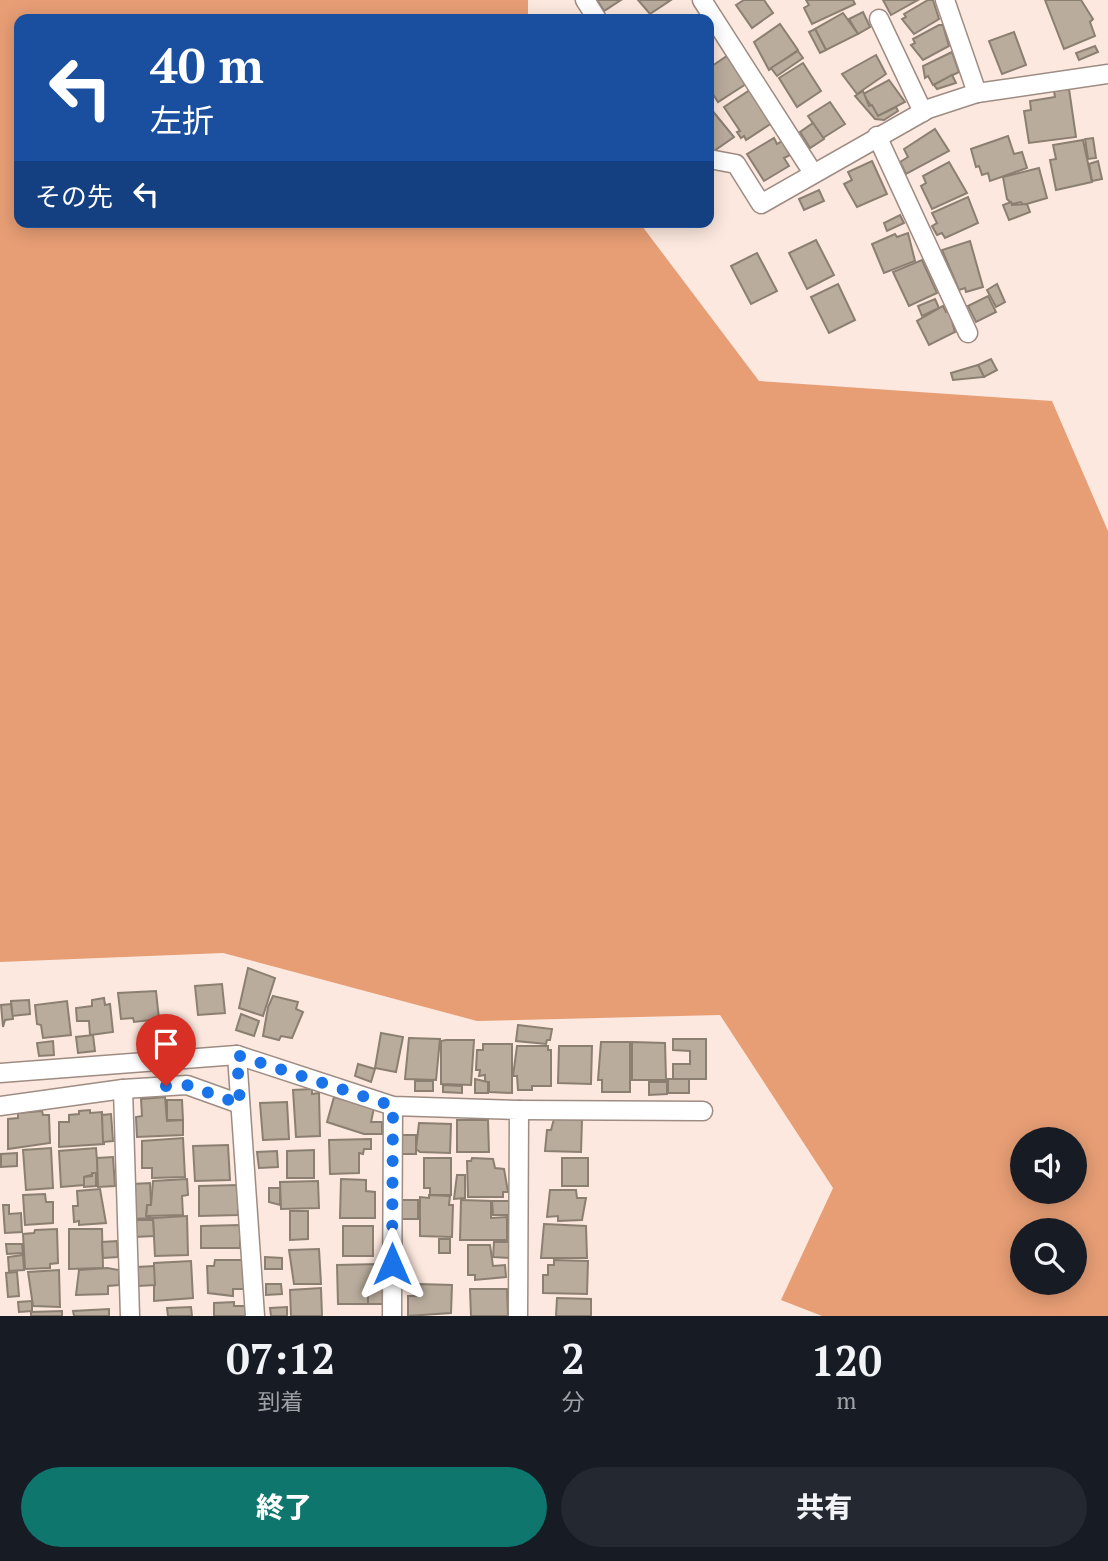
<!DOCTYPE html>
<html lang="ja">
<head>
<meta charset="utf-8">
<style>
  body { margin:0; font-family:"PT Serif","Noto Sans JP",serif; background:#242831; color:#f1f3f6; height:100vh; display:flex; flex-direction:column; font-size:26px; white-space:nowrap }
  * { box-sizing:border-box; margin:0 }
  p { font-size:23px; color:#9ea1a6 }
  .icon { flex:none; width:38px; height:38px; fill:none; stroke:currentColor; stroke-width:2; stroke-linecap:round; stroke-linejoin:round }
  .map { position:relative; height:1316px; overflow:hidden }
  .panel { display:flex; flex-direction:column; background:#171b24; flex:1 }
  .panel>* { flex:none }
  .guide { position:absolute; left:14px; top:14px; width:700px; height:214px; border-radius:14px; box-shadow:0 4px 18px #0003; background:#1a4fa0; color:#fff; overflow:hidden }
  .tools { position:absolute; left:1010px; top:1127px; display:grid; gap:14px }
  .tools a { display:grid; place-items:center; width:77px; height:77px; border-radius:50%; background:#171b24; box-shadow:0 4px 18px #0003; font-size:35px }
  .pin { position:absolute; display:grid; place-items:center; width:60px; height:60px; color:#fff; margin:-72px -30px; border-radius:50% 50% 50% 0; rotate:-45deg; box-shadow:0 0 7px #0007 }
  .pin .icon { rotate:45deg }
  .me { position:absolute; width:77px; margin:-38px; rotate:0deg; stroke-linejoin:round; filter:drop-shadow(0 0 5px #0008) }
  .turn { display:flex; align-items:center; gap:24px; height:147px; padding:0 21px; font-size:32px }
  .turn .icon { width:91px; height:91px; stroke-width:2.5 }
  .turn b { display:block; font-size:49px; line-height:60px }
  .then { display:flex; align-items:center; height:66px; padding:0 21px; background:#0003; gap:14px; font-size:26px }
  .eta { display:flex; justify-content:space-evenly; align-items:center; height:119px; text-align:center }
  .eta b { font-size:42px; font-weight:800; line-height:49px }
  .cta { display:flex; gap:14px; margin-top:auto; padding:14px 21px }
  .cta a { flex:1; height:80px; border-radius:42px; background:#0f766e; color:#fff; font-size:28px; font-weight:800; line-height:80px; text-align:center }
  .cta a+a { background:#242831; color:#f1f3f6 }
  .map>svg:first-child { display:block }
  .forest { fill:#e79e75; fill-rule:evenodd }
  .building { fill:#b9ac9d; stroke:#8b7f71; stroke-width:2 }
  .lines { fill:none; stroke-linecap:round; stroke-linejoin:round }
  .street-casing { stroke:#9e8c83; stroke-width:21 }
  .street { stroke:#fff; stroke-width:18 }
  .route { stroke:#1a73e8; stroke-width:12; stroke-dasharray:0 21.6 }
</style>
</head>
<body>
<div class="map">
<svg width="1108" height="1316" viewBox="0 0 1108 1316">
  <rect width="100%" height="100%" fill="#fce8de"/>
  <path class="forest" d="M0,0H528V19H19V222H639L759,381L1052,401L1108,531V1316H822L781,1300L833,1188L720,1015L477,1021L223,953L0,962ZM1022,1139H1074V1192H1022ZM1022,1230H1074V1283H1022Z"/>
  <g class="building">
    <path d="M597,0H621L604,11Z"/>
    <path d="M638,0H671L650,14Z"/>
    <path d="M744,0H764L773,13L752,28L736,5Z"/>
    <path d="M806,0H853L855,4L812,24L804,8L809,5Z"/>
    <path d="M883,0H918L891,15Z"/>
    <path d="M928,0H933L939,19L914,34L902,19L906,17L904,14Z"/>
    <path d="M1045,0H1081L1093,19L1090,22L1095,36L1064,49Z"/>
    <path d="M863,12L870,27L858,34L849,19Z"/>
    <path d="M843,13L858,34L826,50L815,29Z"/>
    <path d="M780,24L798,50L769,70L754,42Z"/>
    <path d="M939,25H943L949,46L923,60L911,45L915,43L913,39Z"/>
    <path d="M815,29L826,50L820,53L809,32Z"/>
    <path d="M1014,32L1026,65L1002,74L989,41Z"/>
    <path d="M1095,46L1098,52L1079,60L1076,53Z"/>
    <path d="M798,51L803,58L777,76L771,68Z"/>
    <path d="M952,52L959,72L933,85L928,76L925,78L923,66Z"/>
    <path d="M876,55L886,74L857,94L842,74Z"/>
    <path d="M727,56L746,84L718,102L709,88V68Z"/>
    <path d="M803,63L821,91L797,107L779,78Z"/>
    <path d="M952,75L956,83L937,89L934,85Z"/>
    <path d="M889,80L905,102L878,116L863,94Z"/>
    <path d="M1069,89L1076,137L1029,143L1024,111L1031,110L1030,101L1055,97L1054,91Z"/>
    <path d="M750,90L772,123L746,140L744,136L741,138L737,132L740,131L724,107Z"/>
    <path d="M863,91L869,106L872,105L878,116L896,107L898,111L884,120L875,119L855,96Z"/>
    <path d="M830,102L845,124L823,138L808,116Z"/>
    <path d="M711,109L734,137L714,151L709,146Z"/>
    <path d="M813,123L824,139L810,148L800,132Z"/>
    <path d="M935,129L949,151L906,174L900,162L908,157L904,149Z"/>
    <path d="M1008,136L1014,154L1022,152L1027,168L990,181L988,173L982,175L979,166L976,167L971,149Z"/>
    <path d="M774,138L777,144L782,141L790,155L784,158L789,166L764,181L747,154Z"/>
    <path d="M1093,138L1096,158L1088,159L1085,139Z"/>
    <path d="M1083,140L1092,182L1056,190L1050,160L1056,159L1053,145Z"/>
    <path d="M872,161L887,194L857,207L844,184L852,180L848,172Z"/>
    <path d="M1098,161L1102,179L1092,181L1089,164Z"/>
    <path d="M949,162L967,193L932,209L921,186L926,183L923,176Z"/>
    <path d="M1039,168L1047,198L1023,205L1021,202L1012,204L1007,199L1003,177Z"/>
    <path d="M819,190L824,201L804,210L799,199Z"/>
    <path d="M968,197L978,223L945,238L942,233L937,235L932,226L937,223L932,213Z"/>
    <path d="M1011,202L1012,205L1027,204L1030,212L1009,220L1003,205Z"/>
    <path d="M900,215L904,223L887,231L884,223Z"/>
    <path d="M908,233L915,261L884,273L872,244L895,234L897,237Z"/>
    <path d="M816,240L834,275L807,289L789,253Z"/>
    <path d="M970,241L983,287L966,292L965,288L959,290L942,250Z"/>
    <path d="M757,253L777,291L751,304L731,266Z"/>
    <path d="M922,260L937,293L909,306L893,272Z"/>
    <path d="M838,284L855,320L829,333L811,297Z"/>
    <path d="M997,284L1005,302L996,307L987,290Z"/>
    <path d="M988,296L996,312L976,322L968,306Z"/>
    <path d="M935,299L939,308L922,316L918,306Z"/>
    <path d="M943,306L946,312L949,310L955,332L929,345L917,321Z"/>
    <path d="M991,359L997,370L984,377L978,365Z"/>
    <path d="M978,365L984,377L953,380L951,373Z"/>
    <path d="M248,968L275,978L263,1016L239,1008Z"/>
    <path d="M222,984L225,1013L198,1015L195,986Z"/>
    <path d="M156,991L159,1019L134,1022L133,1018L121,1019L118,993Z"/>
    <path d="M273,996L298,1002L296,1009L303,1012L292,1038L281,1036L279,1040L263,1036L268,1007Z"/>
    <path d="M104,998L105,1005L110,1004L113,1032L90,1035L89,1021H77L76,1008L92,1006V1000Z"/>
    <path d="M29,1000L30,1014L12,1016L11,1001Z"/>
    <path d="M67,1001L71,1035L43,1038L41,1025L37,1024L35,1005Z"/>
    <path d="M11,1004L13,1019L5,1020L3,1027L1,1005Z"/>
    <path d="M241,1014L259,1021L254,1036L236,1030Z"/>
    <path d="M169,1020L171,1037L159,1038L157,1022Z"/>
    <path d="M518,1025L552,1029L550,1040H547L546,1044L516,1041Z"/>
    <path d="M381,1033L403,1037L396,1072L375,1068Z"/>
    <path d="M93,1035L95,1051L78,1053L76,1037Z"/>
    <path d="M409,1038L440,1039L436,1080L405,1079Z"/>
    <path d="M673,1039H706V1079H673V1064H690V1051L673,1050Z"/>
    <path d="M446,1040H474L471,1085L441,1084V1041Z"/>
    <path d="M53,1041L54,1055L39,1056L37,1043Z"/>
    <path d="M601,1042H630V1092H602V1080H598Z"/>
    <path d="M632,1042L665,1043L666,1080H632Z"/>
    <path d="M483,1044H512V1093L489,1092V1082H485V1075L479,1076L480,1070H476L477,1050H483Z"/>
    <path d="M517,1046H548V1050H551V1086H532V1090H518L517,1076H513Z"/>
    <path d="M559,1046H592L591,1084L558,1083Z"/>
    <path d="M358,1064L375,1069L371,1082L355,1076Z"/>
    <path d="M475,1079L488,1082V1093H475Z"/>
    <rect x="668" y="1079" width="21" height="14"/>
    <rect x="415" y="1081" width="18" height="10"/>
    <path d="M649,1082H667V1094L649,1095Z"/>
    <path d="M443,1085L462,1086V1093L443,1092Z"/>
    <path d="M312,1089V1094L319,1093L320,1136L296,1137L293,1090Z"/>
    <path d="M165,1097L167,1121L183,1120V1135L137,1137L136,1117L142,1116L141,1099Z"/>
    <path d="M334,1097L374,1108L371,1122H382V1134H364L327,1122Z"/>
    <path d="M167,1100H182L183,1120H167Z"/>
    <path d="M287,1102L289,1139L263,1140L260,1103Z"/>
    <path d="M90,1110V1113L102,1112L104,1144L59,1147V1122H69V1115L79,1114V1111Z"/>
    <path d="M42,1111L43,1115H49L50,1143L8,1149V1119L18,1118V1113Z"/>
    <path d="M111,1114L113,1141L103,1142L102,1115Z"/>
    <path d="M554,1119L582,1120L581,1152L545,1151L547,1130H551Z"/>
    <path d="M457,1120H488L489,1152H457Z"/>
    <path d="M419,1123L451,1124L450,1153L420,1152L416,1149Z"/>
    <rect x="401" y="1135" width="15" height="19"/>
    <path d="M183,1138L185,1177L152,1178V1168H142V1141Z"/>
    <path d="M371,1139V1149H364L363,1154L359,1153V1173L330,1174L329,1140Z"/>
    <path d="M228,1145L230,1180L195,1181L193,1146Z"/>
    <path d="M51,1148L53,1188L26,1190L23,1150Z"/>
    <path d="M96,1148L98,1173L84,1177V1185L61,1187L59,1151Z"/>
    <path d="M314,1150V1178H287V1151Z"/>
    <path d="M277,1151L278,1167L259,1168L257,1152Z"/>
    <path d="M17,1153V1166L1,1167V1154Z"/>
    <path d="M113,1157L115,1186L98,1187L97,1158Z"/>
    <path d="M424,1158H451V1195H430V1188H424Z"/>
    <path d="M472,1158L493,1159L495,1168L504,1169L508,1192H503V1197H468L467,1161H471Z"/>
    <rect x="562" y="1158" width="26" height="28"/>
    <path d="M92,1173H96V1186L84,1187V1177L92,1176Z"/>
    <path d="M457,1175H465V1198L454,1199Z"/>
    <path d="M187,1179L188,1195L182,1196L183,1215L146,1216L147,1205H151L153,1181Z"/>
    <path d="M341,1179L366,1180V1191L375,1192V1218H340Z"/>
    <path d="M318,1181L319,1208L281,1209L280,1182Z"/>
    <path d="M150,1183L151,1205H147L146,1216L152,1218L134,1219L132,1184Z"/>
    <path d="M238,1185V1215L199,1216V1186Z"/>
    <path d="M269,1188H280V1205L269,1202Z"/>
    <path d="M100,1189L106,1223L79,1225V1221L74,1222L73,1206H78L77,1191Z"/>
    <path d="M550,1190H576L577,1198H586L582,1220L558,1221V1216L547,1217Z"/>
    <path d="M45,1194L46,1202H53V1223L25,1225L23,1195Z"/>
    <path d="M429,1195L450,1196L449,1205H453L452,1237L420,1236V1197L429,1198Z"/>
    <rect x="401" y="1200" width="17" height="19"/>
    <path d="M461,1200L491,1201V1218L507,1217V1240H460Z"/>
    <path d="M492,1201H510V1215H493Z"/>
    <path d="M3,1205H9V1214L21,1213L22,1232L5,1233Z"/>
    <path d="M290,1211H308V1239L290,1240Z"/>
    <path d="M187,1216L188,1255L155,1256L153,1218Z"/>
    <path d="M135,1220H153L154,1236L135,1237Z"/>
    <path d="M544,1224L586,1226L587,1258H541Z"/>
    <path d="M240,1225V1248H201V1226Z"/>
    <rect x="343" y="1226" width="30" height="30"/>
    <path d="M69,1229H102L103,1268L69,1269Z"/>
    <path d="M35,1230L57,1229L58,1263L50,1264V1268L25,1269L23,1234L34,1233Z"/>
    <rect x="439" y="1239" width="11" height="14"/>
    <path d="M117,1241L118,1257L103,1258L102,1242Z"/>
    <path d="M494,1242H509V1258L493,1257Z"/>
    <path d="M6,1244H22L23,1253L7,1254Z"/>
    <path d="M468,1245H490L493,1266L505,1265L506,1277L475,1280V1275H468Z"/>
    <path d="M319,1249L321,1284H294L289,1250Z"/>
    <path d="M23,1255L24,1270L9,1271L8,1257Z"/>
    <path d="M265,1257L282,1258V1269H265Z"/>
    <path d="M215,1260H245L244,1289H233V1296L208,1293L207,1266H214Z"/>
    <path d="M554,1260L588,1261L587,1294L543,1293V1275H548V1265H554Z"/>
    <path d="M191,1261L193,1298L154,1301V1263Z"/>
    <path d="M379,1264V1283H368V1304H338L337,1265Z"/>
    <path d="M154,1266L155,1285L138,1286L137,1267Z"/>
    <path d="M107,1268L119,1270V1285L108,1286V1294L76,1295L79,1270Z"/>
    <path d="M59,1270L60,1307L33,1306L28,1272Z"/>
    <path d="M17,1272L19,1296L8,1297L6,1273Z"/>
    <path d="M379,1280H382L383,1304H368V1283H379Z"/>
    <path d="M266,1284H281L282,1294L266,1295Z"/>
    <path d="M418,1284L452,1285L451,1313L408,1316V1296H418Z"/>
    <path d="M321,1288L322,1316H291L290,1290Z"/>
    <path d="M470,1289H507L508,1316H471Z"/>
    <path d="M557,1298L591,1299V1316H556Z"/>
    <path d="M32,1301V1311L19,1312L18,1302Z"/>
    <path d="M234,1302V1306H249V1316H214V1303Z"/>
    <path d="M191,1307L192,1316H168L167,1308Z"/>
    <path d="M287,1307V1316H271L270,1308Z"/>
    <path d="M109,1309V1316H74L73,1311Z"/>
    <path d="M62,1311V1316H31V1312Z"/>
  </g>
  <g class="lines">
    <defs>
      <g id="street">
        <path d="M585,0L597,19"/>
        <path d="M702,0L813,173"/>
        <path d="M945,0L977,93"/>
        <path d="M879,19L923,112"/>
        <path d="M877,136L968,333"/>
        <path d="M709,159L736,164L761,204L928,109L977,93L1108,74"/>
        <path d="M237,1055L255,1316"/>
        <path d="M0,1073L237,1055L393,1106L519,1110L518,1316"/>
        <path d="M123,1089L130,1316"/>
        <path d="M0,1106L123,1089L187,1085L240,1104"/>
        <path d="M519,1110L703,1111"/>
        <path d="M392,1316L393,1106"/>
      </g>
    </defs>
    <use href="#street" class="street-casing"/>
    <use href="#street" class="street"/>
  </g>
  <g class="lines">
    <path class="route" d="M166,1086L187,1085L240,1104L237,1055L393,1106L392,1264"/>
  </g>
</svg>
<div class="tools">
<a><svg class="icon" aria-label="sound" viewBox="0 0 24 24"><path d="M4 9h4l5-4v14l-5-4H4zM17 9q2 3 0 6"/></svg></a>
<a><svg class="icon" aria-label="search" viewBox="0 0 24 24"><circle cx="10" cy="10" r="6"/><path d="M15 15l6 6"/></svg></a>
</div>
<div class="pin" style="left:166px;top:1086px;background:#d93025"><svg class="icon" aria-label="arrive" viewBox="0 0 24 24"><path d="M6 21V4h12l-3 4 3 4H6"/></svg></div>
<svg class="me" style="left:392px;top:1264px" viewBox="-20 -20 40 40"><path d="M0-17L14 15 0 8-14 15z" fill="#1a73e8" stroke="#fff" stroke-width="4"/></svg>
<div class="guide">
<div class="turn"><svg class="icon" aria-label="left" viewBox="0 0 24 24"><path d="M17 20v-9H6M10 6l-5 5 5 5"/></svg><div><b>40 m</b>左折</div></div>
<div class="then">その先<svg class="icon" aria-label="left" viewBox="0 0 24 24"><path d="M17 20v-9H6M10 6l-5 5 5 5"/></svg></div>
</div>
</div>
<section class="panel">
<div class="eta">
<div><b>07:12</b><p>到着</p></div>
<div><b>2</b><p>分</p></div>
<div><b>120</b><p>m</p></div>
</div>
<div class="cta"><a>終了</a><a>共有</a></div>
</section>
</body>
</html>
